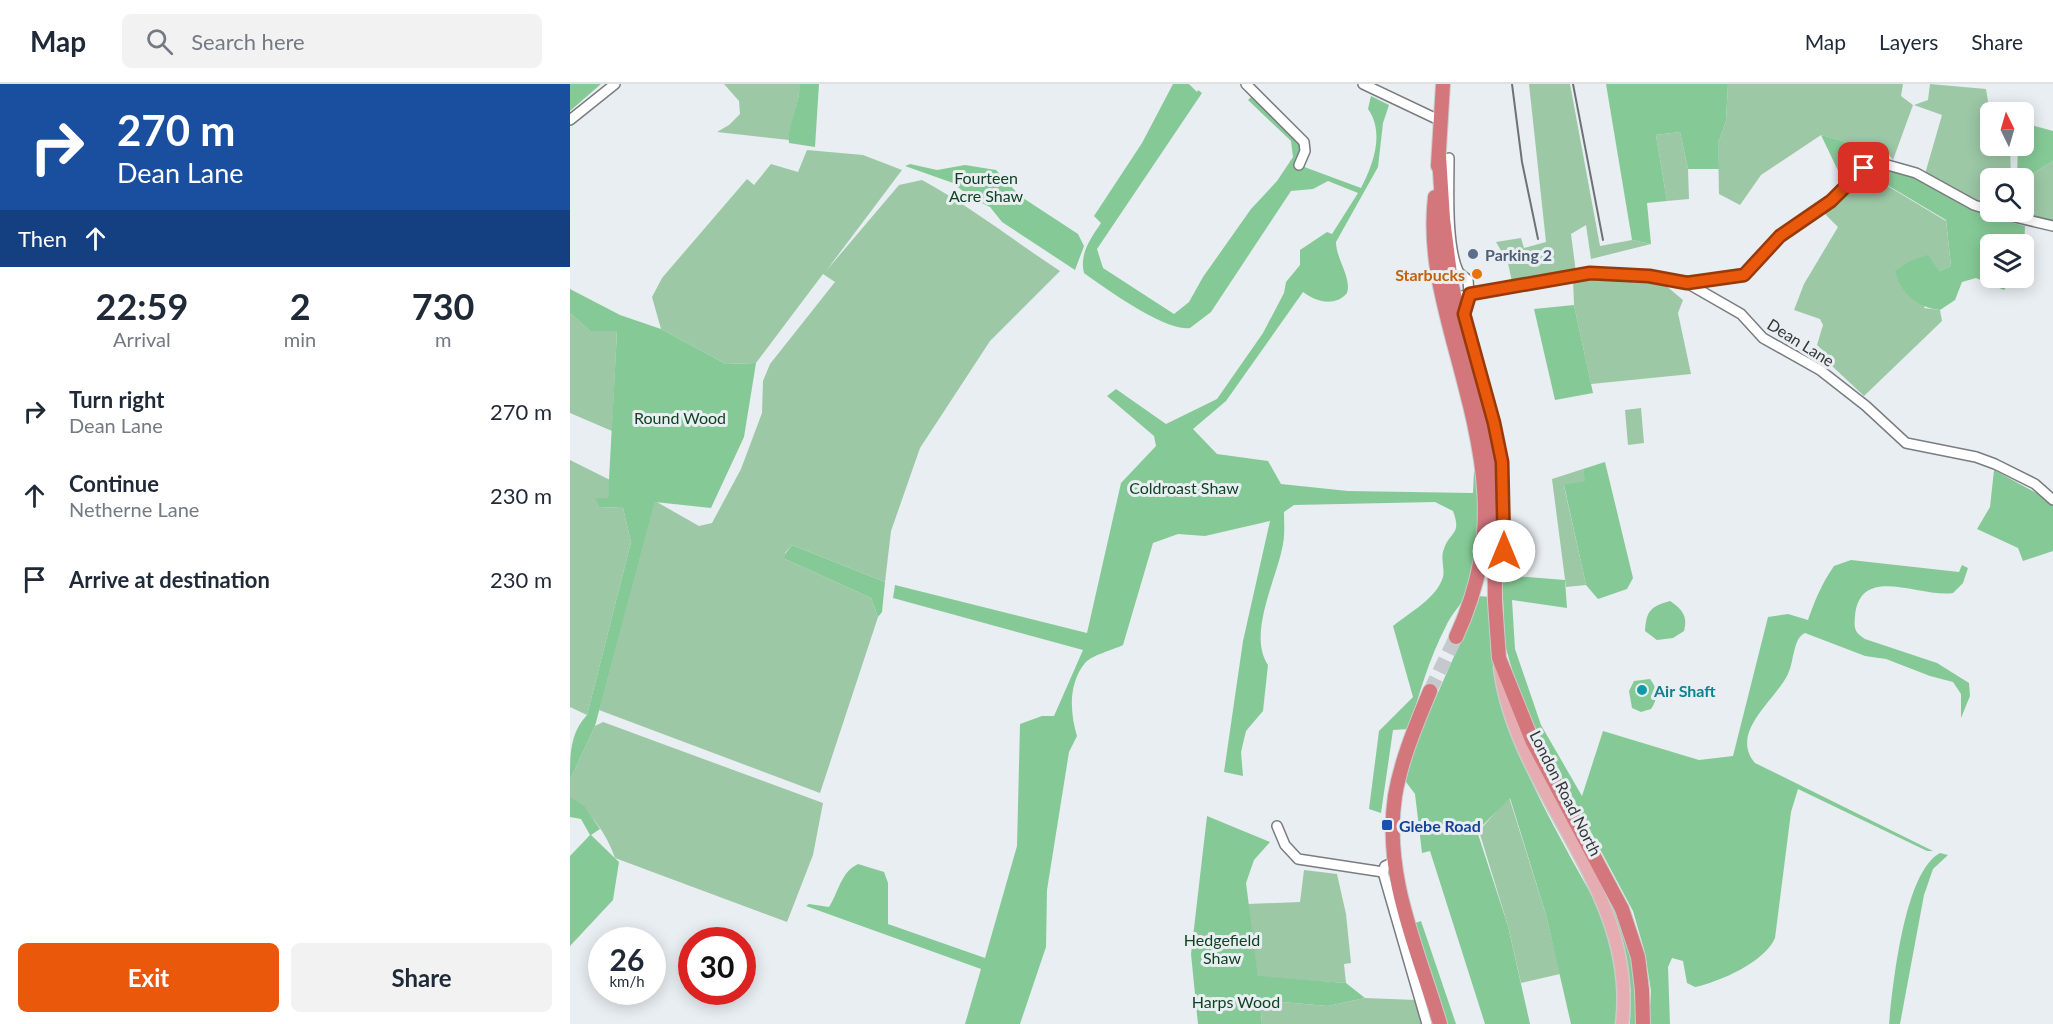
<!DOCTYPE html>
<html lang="en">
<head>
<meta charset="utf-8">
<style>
  body { margin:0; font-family:Lato,sans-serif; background:#f2f2f3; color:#1f2937; height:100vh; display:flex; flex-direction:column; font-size:22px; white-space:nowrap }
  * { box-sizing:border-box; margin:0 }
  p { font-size:20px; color:#747a83 }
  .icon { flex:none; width:33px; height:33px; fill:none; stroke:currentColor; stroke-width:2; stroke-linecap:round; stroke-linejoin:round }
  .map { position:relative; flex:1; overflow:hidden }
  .panel { display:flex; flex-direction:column; background:#fff; width:570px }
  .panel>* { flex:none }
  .banner { background:#1a4fa0; color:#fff; overflow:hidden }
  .needle { width:39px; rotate:355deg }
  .tools { position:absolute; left:1410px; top:18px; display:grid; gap:12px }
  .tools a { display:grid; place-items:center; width:54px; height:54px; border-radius:9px; background:#fff; box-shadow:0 3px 15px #0003; font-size:30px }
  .speed { position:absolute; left:18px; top:843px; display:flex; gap:12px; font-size:30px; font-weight:700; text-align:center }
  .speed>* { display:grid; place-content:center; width:78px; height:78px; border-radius:50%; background:#fff; box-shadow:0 3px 15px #0003; line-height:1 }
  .speed small { font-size:15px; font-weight:400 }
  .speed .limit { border:9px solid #d22; background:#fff; color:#111 }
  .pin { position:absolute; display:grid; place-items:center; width:51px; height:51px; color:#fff; margin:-26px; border-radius:12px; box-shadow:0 3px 9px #0006 }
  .me { position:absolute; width:66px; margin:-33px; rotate:0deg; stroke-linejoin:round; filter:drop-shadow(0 0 4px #0008) }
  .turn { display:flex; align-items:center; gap:21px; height:126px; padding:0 18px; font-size:27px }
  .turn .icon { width:78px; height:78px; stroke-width:2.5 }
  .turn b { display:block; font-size:42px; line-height:51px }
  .then { display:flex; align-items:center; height:57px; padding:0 18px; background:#0003; gap:12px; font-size:22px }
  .eta { display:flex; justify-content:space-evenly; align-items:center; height:102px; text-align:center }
  .eta b { font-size:36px; font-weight:700; line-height:42px }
  .primary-button { display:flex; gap:12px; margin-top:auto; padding:12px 18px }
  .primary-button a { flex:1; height:69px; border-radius:9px; background:#ea580c; color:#fff; font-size:24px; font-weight:700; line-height:69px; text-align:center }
  .primary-button a+a { background:#f2f2f3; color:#1f2937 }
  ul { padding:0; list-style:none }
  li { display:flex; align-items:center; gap:18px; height:84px; padding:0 18px }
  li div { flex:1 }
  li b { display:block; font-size:22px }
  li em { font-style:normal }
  header { display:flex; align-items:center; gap:36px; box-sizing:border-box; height:84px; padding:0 30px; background:#fff; border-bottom:2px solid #e0e1e3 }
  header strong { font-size:28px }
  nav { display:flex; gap:33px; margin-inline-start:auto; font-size:21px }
  .search { width:420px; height:54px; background:#f2f2f3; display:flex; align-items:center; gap:15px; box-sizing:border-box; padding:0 21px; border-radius:9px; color:#747a83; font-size:22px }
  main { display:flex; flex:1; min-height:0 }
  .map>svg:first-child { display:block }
  .green { fill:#9cc8a6 }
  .forest { fill:#85ca96 }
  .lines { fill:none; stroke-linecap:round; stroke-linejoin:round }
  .highway-tunnel { stroke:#c5c9cd; stroke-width:14; stroke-dasharray:14 7; stroke-linecap:butt }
  .minor-casing { stroke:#797d81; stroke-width:12 }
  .major-casing { stroke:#cacbcb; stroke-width:15 }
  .highway-casing { stroke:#cacbcb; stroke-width:16 }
  .minor { stroke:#fff; stroke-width:9 }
  .major { stroke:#e5adb1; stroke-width:12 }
  .highway { stroke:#d3777d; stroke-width:14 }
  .rail { stroke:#6f7274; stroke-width:2 }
  .route-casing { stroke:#983908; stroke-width:15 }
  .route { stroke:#ea580c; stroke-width:10 }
  .service-dot { fill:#5c6f8a; stroke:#e9eef2; stroke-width:2 }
  .food-dot { fill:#e8710a; stroke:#e9eef2; stroke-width:2 }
  .culture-dot { fill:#0f9aa8; stroke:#e9eef2; stroke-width:2 }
  .transit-dot { fill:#1a4fb4; stroke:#e9eef2; stroke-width:2 }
  .labels { text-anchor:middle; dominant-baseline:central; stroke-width:6; stroke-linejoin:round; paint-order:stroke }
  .park-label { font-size:16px; fill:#0f4322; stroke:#e9eef2 }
  .service-label { font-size:16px; font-weight:bold; fill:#4e5e75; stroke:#e9eef2; text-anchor:start }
  .food-label { font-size:16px; font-weight:bold; fill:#c56008; stroke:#e9eef2; text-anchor:end }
  .street-label { font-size:16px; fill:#353738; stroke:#e9eef2 }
  .culture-label { font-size:16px; font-weight:bold; fill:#0d838f; stroke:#e9eef2; text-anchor:start }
  .transit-label { font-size:16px; font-weight:bold; fill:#164399; stroke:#e9eef2; text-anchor:start }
</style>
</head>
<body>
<header>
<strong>Map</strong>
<div class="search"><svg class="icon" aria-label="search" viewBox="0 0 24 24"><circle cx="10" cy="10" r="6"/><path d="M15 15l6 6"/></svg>Search here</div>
<nav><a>Map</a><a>Layers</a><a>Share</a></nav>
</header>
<main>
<section class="panel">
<div class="banner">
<div class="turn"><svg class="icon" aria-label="right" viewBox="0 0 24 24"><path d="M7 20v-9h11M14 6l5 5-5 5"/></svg><div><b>270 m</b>Dean Lane</div></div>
<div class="then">Then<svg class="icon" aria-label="ahead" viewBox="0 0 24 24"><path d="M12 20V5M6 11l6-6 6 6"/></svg></div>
</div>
<div class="eta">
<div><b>22:59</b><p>Arrival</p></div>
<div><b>2</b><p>min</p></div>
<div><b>730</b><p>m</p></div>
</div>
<ul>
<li><svg class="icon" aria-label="right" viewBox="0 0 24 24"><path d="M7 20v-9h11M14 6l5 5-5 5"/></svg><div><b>Turn right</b><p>Dean Lane</p></div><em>270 m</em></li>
<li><svg class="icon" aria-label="ahead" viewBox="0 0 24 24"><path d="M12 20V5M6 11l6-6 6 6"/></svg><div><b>Continue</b><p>Netherne Lane</p></div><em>230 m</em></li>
<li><svg class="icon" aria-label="arrive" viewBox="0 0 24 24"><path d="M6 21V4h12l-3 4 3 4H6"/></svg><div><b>Arrive at destination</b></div><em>230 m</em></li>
</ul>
<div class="primary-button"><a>Exit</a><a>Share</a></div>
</section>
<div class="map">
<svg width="1483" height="940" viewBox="0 0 1483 940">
  <rect width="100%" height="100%" fill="#e9eef2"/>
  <g class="green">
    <path d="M154,0H229C231,20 219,36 219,56L147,48L159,41L170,30L169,17Z"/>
    <path d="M959,0H1000L1030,162L1062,156L1081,160L1021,175L1016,141L1001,150L1006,189L942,198L938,179L926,158L951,154L954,164L976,158Z"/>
    <path d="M1158,0H1333L1331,12L1343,21L1323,76L1316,67L1304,71L1280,59L1251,51L1191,91L1170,121L1149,110L1148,59L1156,37Z"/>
    <path d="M1360,0L1416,5L1420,30V62H1440L1441,94H1420V124L1355,90L1372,31L1344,21L1358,16Z"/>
    <path d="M1110,48L1118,85L1119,115L1097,117L1086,51Z"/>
    <path d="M237,66L293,71L332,86L256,187L329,101L352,96C400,122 444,157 490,187L420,257L350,364L321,447L315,498L222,461L215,469V475L301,514L308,533L250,709L29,626L85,417L129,442L142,439L171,385L192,329L193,297L200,280L265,198L253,190L186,279L156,280L91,245L82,213L92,194L177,95L184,101L201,80L228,88Z"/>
    <path d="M1483,77V139L1460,134L1451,128H1454V120L1459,116L1462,90Z"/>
    <path d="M1301,92L1376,137L1381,182L1369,187L1354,224L1370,226L1372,237L1294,312L1261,281V274L1247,261L1253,241L1250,235L1224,226L1234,200L1268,143L1256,131Z"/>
    <path d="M1003,194L1094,200L1113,216L1108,229L1121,290L1021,300L1004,221Z"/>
    <path d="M0,229L20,247L47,246L42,347L0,329Z"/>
    <path d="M1071,324L1074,359L1058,361L1055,326Z"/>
    <path d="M0,376L40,396L38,414H26L29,423L53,424L61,458L17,631L0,623Z"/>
    <path d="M1013,385L1016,397L994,402L1016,501L996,503L982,395Z"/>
    <path d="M33,638L253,719L243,771L217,838L45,774C37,750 20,727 0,712V696L25,642Z"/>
    <path d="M939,713L976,831L990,890L951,899L938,842L909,747Z"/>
    <path d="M734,786L767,790L776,830L781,879L774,880L776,899L688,893L677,820L730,818Z"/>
    <path d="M795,914L846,916L853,940H692L690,916L758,922Z"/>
  </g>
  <g class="forest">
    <path d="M0,0H31L0,27Z"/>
    <path d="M229,0H249L245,63L219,59C217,38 231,21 229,0Z"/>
    <path d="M603,0H619L627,8L628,6L632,9L527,165L533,184L604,230L619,218L633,193L681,125L707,97L723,73L721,57L678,16L683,11L729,58L731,63L729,81L791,104C803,81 815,49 798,25L801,12L819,21L813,39L808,83L766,158C766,175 782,194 777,209C765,223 746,218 733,208L656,317L623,345L647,370L698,377L711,400L778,407L903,409L904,387C920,405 906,489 896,511C890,522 881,531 876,542C859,575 849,610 839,645L823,646L811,729L799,725L809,647L843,613L823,542C839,529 867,514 873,493C875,485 870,473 874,465C880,447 892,451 883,427L865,418L724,421L714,428C714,438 715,450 713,460C707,495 677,550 698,581L693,627L676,647L671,668L673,692L654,688L673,557L700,437L635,452L608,450L583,459L553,561C543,566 522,571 515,579C498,600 500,629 507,652L499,668L477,806L476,863L450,940H395L411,885L236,822L239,820L259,823C269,807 271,788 288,780L314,788L318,799V840L415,874L447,762L450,640L472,632H484L513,566L323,514L325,501L517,549L551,399L586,362L584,352L537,312L546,305L596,340L647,315L693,249L714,209L716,198L730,181V166L757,148L762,150L788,109L758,97L743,105L721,107L641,228L620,244C596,248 536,205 514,189C509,170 521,154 531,139L524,132L572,59Z"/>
    <path d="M1036,0H1158L1156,37L1148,59L1149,85H1118L1110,48L1086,51L1097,117L1077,119L1081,160L1062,156Z"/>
    <path d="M1454,39L1483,47V77L1462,90L1459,116L1454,120V94H1447L1448,62H1454Z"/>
    <path d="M1251,51C1272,57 1297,61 1310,79L1327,83L1417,132L1455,142L1454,166V160H1420V194H1443L1434,206L1406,194L1392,198L1385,216L1370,226C1346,223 1332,210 1325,187L1340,177L1358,171L1369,187L1381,182L1376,136L1302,92L1256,131L1249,122L1274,99Z"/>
    <path d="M340,80L367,86L395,81L426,86L450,112L508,150L514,162L505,186L432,138L420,123L400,113L383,99L335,82Z"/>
    <path d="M0,205L50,231L91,245L156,280L186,279L174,353L141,424L85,418L25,642L0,696C0,670 0,649 17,631L61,458L53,424L29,423L25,414H38L47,247H20L0,229Z"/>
    <path d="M1004,221L1023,309L985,316L964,225Z"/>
    <path d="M1035,378L1063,494L1057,505L1028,515L1016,501L994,401L1015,397L1013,385Z"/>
    <path d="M1424,386L1483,418V467L1453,477L1448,464L1407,445L1420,423Z"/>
    <path d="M222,461L315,498L312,528L308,533L301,514L215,475V470Z"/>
    <path d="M1281,476L1389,488L1392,481L1398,484L1393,499L1383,509C1350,514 1290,479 1285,532C1284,544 1284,548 1295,555L1367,579L1399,599L1400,612L1391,634V610L1383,598L1360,592L1316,575L1295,572L1235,549C1223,554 1224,578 1218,590C1205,617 1159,648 1185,679L1363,767H1357L1228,705L1221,728L1205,854C1195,878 1149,898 1125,903L1117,899L1113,877L1102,874L1098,883L1100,940H1079L1081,907L1075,869L1063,827L951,617L935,561L932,491L995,496L997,524L942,516L945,565L971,641L1012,712L1033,647L1129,676L1163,672L1198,533L1218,530L1238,536C1245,516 1252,499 1264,482Z"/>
    <path d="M908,512L921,513C920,543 921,574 927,604C940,662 974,724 1002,776C1016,802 1034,829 1041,858C1047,885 1047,912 1047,940H1001L976,831L940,714L907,747L938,842L960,940H915L860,767L852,769L845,710L836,698V681L893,552Z"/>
    <path d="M1100,517C1112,525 1118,532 1114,547L1103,554L1087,556L1075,547C1076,527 1081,522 1100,517Z"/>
    <path d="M1080,595C1088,605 1088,615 1081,625L1071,628L1062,624L1059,607L1064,597Z"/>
    <path d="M961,668C1006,750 1075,843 1067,940H1060L1061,908L1054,861L1040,822Z"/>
    <path d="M0,712L15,723L30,745L21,751L49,778L43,816L0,862V772L20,751L11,735L0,733Z"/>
    <path d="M637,732L700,758L684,776L676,799L688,892L776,899L795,914L758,922L690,916L692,940H628L621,870Z"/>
    <path d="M1370,769L1378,771L1363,785L1354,811L1330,940H1319C1323,901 1334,788 1370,769Z"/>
    <path d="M851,837L886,940H876L845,839Z"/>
  </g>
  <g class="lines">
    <path class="highway-tunnel" d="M860,607L886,553"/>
    <defs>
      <g id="minor">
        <path d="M676,0L734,58L735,67L729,81"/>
        <path d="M793,0L871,37"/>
        <path d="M0,36L45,0"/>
        <path d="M879,74C879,103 876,160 888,187C890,191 895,193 898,196L899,210L895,219V235"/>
        <path d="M1424,128L1483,142"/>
        <path d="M1117,199L1174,191L1210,152L1261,117L1294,84L1307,78L1346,89L1404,121L1420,126"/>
        <path d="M881,214L1020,189L1079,192L1117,199L1171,230L1193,254L1250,286L1296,322L1336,359L1406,373L1425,380L1465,400L1483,416"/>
        <path d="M904,265L924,339L932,378L934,484"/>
        <path d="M707,742L715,761L728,775L813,788"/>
        <path d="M824,778L815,782L813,788L857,940"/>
      </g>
      <path id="major" d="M930,584C946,711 1069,806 1052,940"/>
      <g id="highway">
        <path d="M869,72L873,135L881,198L915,338L924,386L925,518L929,574L962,656L1052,825L1068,873L1072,906L1073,940"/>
        <path d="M868,82L873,0"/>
        <path d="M865,113C859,164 871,211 884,260C913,368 935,446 886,553"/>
        <path d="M860,607C846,641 831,676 825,712C813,792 848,865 870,940"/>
      </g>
    </defs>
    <use href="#minor" class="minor-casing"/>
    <use href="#major" class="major-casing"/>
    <use href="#highway" class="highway-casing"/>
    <use href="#minor" class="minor"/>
    <use href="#major" class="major"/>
    <use href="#highway" class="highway"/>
    <g class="rail">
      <path d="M942,0L952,78L968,155"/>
      <path d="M1003,0L1033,156"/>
    </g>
  </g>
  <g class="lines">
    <defs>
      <path id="route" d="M934,467L932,378L924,339L894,230L900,210L1020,189L1079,192L1117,199L1174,191L1210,152L1261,117L1294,84"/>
    </defs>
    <use href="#route" class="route-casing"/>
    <use href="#route" class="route"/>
  </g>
  <circle class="service-dot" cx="903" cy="170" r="6"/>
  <circle class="food-dot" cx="907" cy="190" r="6"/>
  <circle class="culture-dot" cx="1072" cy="606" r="6"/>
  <rect class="transit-dot" x="811" y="735" width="12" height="12" rx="3"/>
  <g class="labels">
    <g class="park-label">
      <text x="416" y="93">Fourteen<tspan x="416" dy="18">Acre Shaw</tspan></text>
      <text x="110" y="333">Round Wood</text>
      <text x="614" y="403">Coldroast Shaw</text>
      <text x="652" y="855">Hedgefield<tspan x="652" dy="18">Shaw</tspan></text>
      <text x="666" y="917">Harps Wood</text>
    </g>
    <g class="service-label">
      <text x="915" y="170">Parking 2</text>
    </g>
    <g class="food-label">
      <text x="895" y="190">Starbucks</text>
    </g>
    <g class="street-label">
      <text transform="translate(1231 258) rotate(32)">Dean Lane</text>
      <text transform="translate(996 709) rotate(63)">London Road North</text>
    </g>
    <g class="culture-label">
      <text x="1084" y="606">Air Shaft</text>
    </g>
    <g class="transit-label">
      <text x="829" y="741">Glebe Road</text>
    </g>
  </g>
</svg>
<div class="tools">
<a><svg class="needle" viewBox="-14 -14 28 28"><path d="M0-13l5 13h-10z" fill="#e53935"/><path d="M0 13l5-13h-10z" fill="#747a83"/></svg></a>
<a><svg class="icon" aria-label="search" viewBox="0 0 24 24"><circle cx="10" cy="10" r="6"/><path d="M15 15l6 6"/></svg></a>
<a><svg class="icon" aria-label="layers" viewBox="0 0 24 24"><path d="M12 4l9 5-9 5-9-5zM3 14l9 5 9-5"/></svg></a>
</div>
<div class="speed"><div>26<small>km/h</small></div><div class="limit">30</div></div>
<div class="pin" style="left:1294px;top:84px;background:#d93025"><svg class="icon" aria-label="arrive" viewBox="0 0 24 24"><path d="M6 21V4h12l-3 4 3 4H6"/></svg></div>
<svg class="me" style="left:934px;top:467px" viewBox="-20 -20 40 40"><circle r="19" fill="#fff"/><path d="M0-13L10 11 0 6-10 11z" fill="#ea580c"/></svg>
</div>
</main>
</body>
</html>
